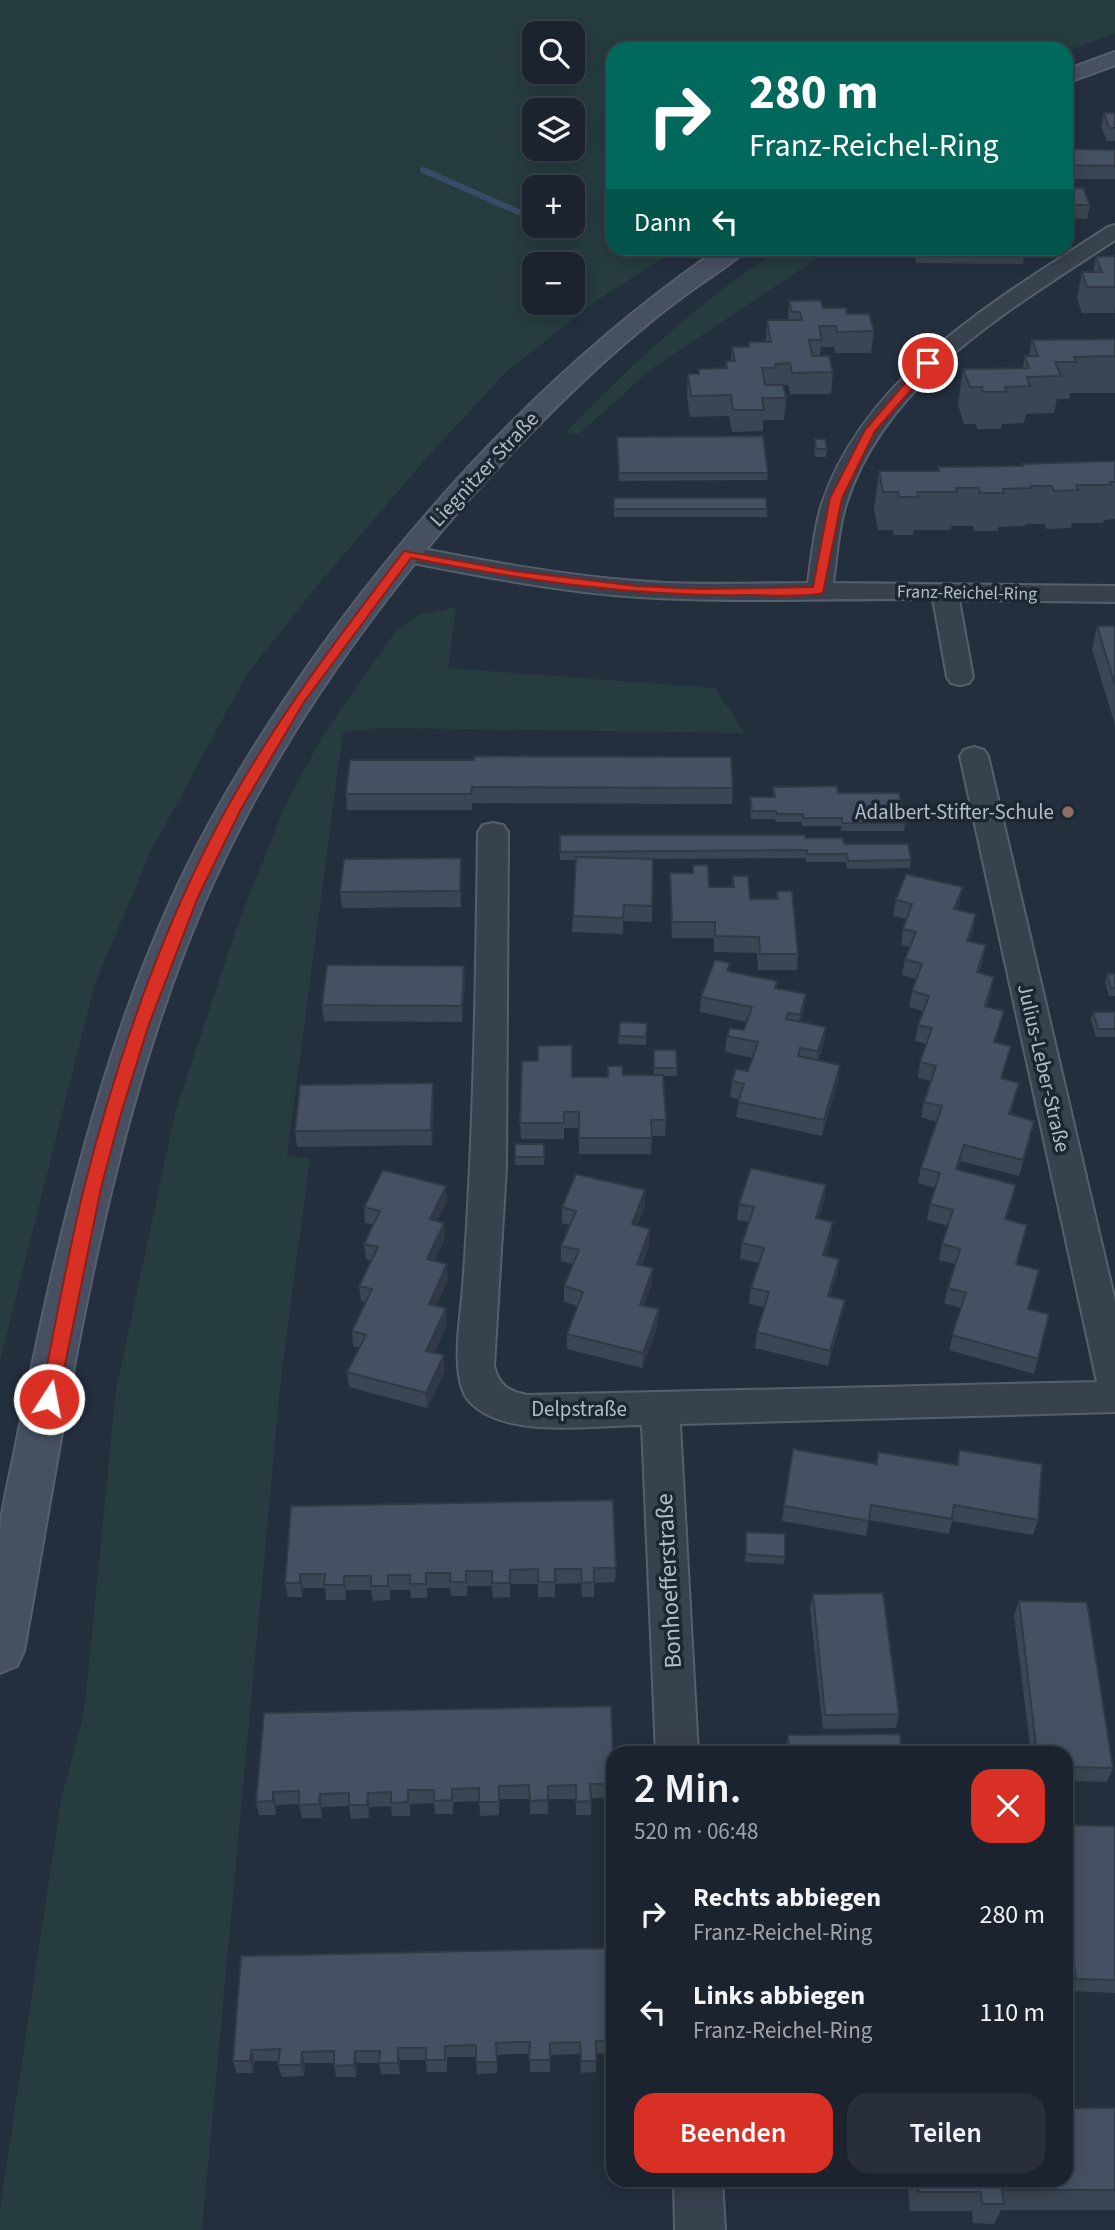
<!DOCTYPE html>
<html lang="de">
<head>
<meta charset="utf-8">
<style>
  body { margin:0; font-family:"Source Sans 3",sans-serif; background:#282f3a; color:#f1f3f6; height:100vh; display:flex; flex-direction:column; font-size:26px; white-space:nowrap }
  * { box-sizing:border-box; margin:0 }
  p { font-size:23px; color:#a0a4aa }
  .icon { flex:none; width:38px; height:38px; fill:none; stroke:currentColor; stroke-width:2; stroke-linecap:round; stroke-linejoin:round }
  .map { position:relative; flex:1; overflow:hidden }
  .sheet { position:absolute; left:606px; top:1746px; width:467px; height:441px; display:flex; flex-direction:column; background:#1b232e; border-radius:21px; box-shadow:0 4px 18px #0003,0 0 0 2px #39404a }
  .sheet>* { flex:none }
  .top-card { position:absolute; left:606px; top:42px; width:467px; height:214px; border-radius:21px; box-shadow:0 4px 18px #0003,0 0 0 2px #39404a; background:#00695c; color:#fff; overflow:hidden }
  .fabs { position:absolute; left:522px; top:21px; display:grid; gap:14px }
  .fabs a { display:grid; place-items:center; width:63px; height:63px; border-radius:14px; background:#1b232e; box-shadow:0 4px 18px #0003,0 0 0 2px #39404a; font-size:35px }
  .pin { position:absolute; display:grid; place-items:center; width:60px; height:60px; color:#fff; margin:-30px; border:4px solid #fff; border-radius:50%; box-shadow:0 2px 7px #0007 }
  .me { position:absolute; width:77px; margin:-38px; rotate:11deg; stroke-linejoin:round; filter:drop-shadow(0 0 5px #0008) }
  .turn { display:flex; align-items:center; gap:24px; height:147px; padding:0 28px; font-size:32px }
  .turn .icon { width:91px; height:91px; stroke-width:2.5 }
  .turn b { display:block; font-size:49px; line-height:60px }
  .then { display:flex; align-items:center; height:66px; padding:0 28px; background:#0003; gap:14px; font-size:26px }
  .round { display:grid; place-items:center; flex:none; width:74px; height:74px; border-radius:21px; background:#282f3a }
  .headline { display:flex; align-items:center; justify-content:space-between; height:119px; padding:0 28px }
  h1 { font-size:42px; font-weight:600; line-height:52px }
  .action { display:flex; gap:14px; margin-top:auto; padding:14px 28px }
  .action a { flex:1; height:80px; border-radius:21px; background:#d93025; color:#fff; font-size:28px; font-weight:600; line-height:80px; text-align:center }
  .action a+a { background:#282f3a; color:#f1f3f6 }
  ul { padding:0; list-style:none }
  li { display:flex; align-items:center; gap:21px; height:98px; padding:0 28px }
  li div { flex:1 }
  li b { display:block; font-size:26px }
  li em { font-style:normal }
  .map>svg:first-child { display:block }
  .green { fill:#263c3f; fill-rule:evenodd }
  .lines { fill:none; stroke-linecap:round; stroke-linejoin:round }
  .stream { stroke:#394c67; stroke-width:6 }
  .street-casing { stroke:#565f6c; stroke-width:4 }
  .secondary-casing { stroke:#565f6c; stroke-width:4 }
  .street { fill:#38414e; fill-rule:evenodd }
  .secondary { fill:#465061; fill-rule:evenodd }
  .wall { fill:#3b4654 }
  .shaded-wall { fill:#303945 }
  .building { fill:#455162; stroke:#303945; stroke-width:2 }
  .route { fill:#d93025; stroke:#8d1f18; stroke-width:2 }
  .education-dot { fill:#8d6e63; stroke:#1d2633; stroke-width:2.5 }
  .labels { text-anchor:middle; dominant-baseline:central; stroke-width:7; stroke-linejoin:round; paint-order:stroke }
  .far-street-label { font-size:18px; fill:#b4bcc9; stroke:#1d2633 }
  .street-label { font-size:21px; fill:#b4bcc9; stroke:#1d2633 }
  .poi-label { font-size:21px; fill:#b4bcc9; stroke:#1d2633; text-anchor:end }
  .near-street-label { font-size:24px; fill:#b4bcc9; stroke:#1d2633 }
</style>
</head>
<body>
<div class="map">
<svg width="1115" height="2230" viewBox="0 0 1115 2230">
  <rect width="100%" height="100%" fill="#242f3e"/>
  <g class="green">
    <path d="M0,0H1115V33L1066,52V49H612V248L677,249L599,299L507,371L430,454L316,587L247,674L151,851L95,983L0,1361ZM534,33H572V72H534ZM534,110H572V149H534ZM534,187H572V226H534ZM534,264H572V303H534Z"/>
    <path d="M780,249H831L650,370L579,434L565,433C631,365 701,300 780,249Z"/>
    <path d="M456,607L448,668L715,688L745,733L380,728L343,732L287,1156L310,1158L281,1378L202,2230H0V2209L61,1800L84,1713L116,1390L175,1113L237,927L286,804L322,737L396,631L418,615Z"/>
  </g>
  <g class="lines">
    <path class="stream" d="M423,170L521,213"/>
    <defs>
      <g id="street">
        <path d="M1115,225V240C1013,308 886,379 846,504C838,529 837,556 833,583L1115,586V602L959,600L973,677L969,683L960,685L951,683L947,677L933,599C836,598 737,603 640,597C562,592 485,577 408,562L399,559L395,554L399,549L408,546C484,561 559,575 636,581C693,586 750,583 808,583C812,556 814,529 822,504C865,374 1001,297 1108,227Z"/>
        <path d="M974,747L984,750L988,756L1115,1301V1412L680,1424L698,1754H656L642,1425C594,1425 504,1440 469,1401C449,1378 461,1315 463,1287C474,1135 476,984 478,832L483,825L493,823L503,825L508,832L506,1168L494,1366C499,1385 508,1391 527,1395L1097,1382L960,756L964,750Z"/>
        <path d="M674,2180H722L725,2230H675Z"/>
      </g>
      <g id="secondary">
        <path d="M1115,52V65L1066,83V70Z"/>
        <path d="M720,248H748C735,262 717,272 702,283C682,297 662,312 643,328C580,380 523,439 468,500C363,620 268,756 204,903C103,1140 69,1400 24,1651L17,1666L0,1673C0,1626 0,1578 0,1531C2,1504 10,1476 15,1449C28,1386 40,1324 55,1262C84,1140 118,1019 169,905C212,808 269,719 331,634C441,485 567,353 720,248Z"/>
      </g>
    </defs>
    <use href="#street" class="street-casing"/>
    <use href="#secondary" class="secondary-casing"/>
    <use href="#street" class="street"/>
    <use href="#secondary" class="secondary"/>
  </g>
  <g class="wall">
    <path d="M1104,113H1115V141H1107L1101,126Z"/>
    <path d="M1066,149L1115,150V179H1066Z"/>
    <path d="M1066,188L1090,205L1087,219L1066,218Z"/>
    <path d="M914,248H1025V250L1023,264L916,263Z"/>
    <path d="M1115,256V306L1114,313H1082L1077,299L1082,272H1093L1096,257Z"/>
    <path d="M789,301L847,314L874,331L871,353H835L834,347H821L820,356L833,372L831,394H790L788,385H775L786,398L784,420H763V431L732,432L729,416L690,417L687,396L688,374H698V369L725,368L726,361H731L732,347H748L749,342H766L767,320H788Z"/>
    <path d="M1115,339V393H1070L1069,399H1057L1054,413L1026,414L1024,423L1002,424L1001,429H977L976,424H964L958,405L963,369L1023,368L1025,356H1029L1032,340Z"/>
    <path d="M815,439L827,449L826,457H815L814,447Z"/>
    <path d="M617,444L768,473L767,480L619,481Z"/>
    <path d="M1115,461V519L1104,520L1103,523H1072L1071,528L1046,529L1045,524H1025V526L998,527V531H974L973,526H951V530H914L913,535H894L893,530H878L874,509L879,471H937L938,467L1022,466V464Z"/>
    <path d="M614,498L767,509V517H614Z"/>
    <path d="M1097,626H1115V725L1092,649Z"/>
    <path d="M350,760L733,788L732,804L472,803V810H347L346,794Z"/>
    <path d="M773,787L838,793L905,823L904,831H841V826H802V822H776L775,819H751L750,805V797H773Z"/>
    <path d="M560,835L805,838L844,844L911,860L910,868L847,869L846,862H806V858L653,859L652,922L623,921V934L572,932L576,860H560Z"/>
    <path d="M461,858V907L342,908L340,892Z"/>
    <path d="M693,865L709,887H732L733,876L750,899H776L777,891L798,954L797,970H758L757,953L714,952V938H672L670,889V873H692Z"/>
    <path d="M963,887L957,910L976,914L973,930L969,941L983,961L979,973L991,993L987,1006L1000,1026L995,1042L1007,1062L1002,1078L1015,1098L1010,1115L1031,1137L1019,1176L961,1161L958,1169L1016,1185L1006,1220L1027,1225L1017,1264L1028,1309L1038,1359L1034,1374L949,1350L961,1308L944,1303L948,1288L955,1264L939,1260L942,1244L948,1226L927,1220L930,1204L935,1188L918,1183L921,1168L937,1122L921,1117L924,1102L931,1081L918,1078L920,1062L927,1044L915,1041L918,1025L923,1011L909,1007L912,991L916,979L902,975L905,959L910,947L901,945L903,929L907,919L893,916L896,900Z"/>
    <path d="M730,963L729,971L777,981V989L804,1010L800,1022L826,1027L824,1043L818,1060L840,1065L838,1081L822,1136L736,1117L739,1099L730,1097L732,1081L748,1071L753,1058L725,1052L727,1036L744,1030L747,1022L700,1012L701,997Z"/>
    <path d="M1107,974H1115V996H1109L1105,982Z"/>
    <path d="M465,982L462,1022L324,1021L322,1005Z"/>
    <path d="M1093,1012H1115V1037H1096L1091,1020Z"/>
    <path d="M620,1022L647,1023L646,1045L618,1044Z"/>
    <path d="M654,1050L677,1068V1076H663L666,1120L665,1136H652L651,1154H579V1128H564V1139H521L520,1123L572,1077H607L608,1066L623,1075H654Z"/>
    <path d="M434,1099L432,1145L297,1147L295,1131Z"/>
    <rect x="515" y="1144" width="29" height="21"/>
    <path d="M826,1185L824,1201L818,1219L831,1238L826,1255L837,1274L830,1297L845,1300L842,1316L828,1366L755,1348L757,1332L764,1307L749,1304L751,1288L759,1263L740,1259L742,1243L749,1222L737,1220L739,1204Z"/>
    <path d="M645,1190V1206L637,1226L649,1245L642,1265L652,1283L644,1306L658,1325L642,1368L567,1349V1334L578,1306L564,1302V1286L573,1264L561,1261V1246L570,1225L562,1223V1207Z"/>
    <path d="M447,1201L437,1221L445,1238L434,1261L448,1280L436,1306L447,1324L434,1353L445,1371L427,1408L349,1387L347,1372L359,1348L353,1346L352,1331L366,1302L361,1301L359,1286L372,1261L366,1259L364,1244L374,1225L365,1223L364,1207Z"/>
    <path d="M959,1450L1038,1520L1033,1535L952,1521L949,1534L869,1520L866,1536L782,1521L784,1506L876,1463L878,1452L956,1465Z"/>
    <path d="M291,1506L616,1568L615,1582L594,1583V1597H582L581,1583L555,1584V1597H538V1584H510V1597L493,1598L492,1586H467V1596H451L450,1588H427V1598H411L410,1590H390V1600L373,1601L371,1590H346V1600H326L325,1588H303L302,1597H288L285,1583Z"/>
    <path d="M746,1532L785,1557L784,1564L745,1562Z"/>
    <path d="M813,1594L899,1714L896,1728L823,1729L810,1608Z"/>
    <path d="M1019,1601L1113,1768L1107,1782L1066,1781V1754H1031L1014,1615Z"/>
    <path d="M264,1713L613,1754L612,1798H591V1815H576V1799H548V1814H530V1799H499V1815L480,1816L479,1801L453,1802V1814H435L434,1803L410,1804V1816H392L391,1806L370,1807L369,1818L351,1819L349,1806L322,1807V1818H302L299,1804L276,1805V1815H259L256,1802Z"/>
    <path d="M788,1735L902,1754H784Z"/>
    <path d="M1066,1825L1115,1826V1993L1070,1991L1066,1956Z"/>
    <path d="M612,1948V2053H596V2072L581,2073L580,2054L550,2055V2072H530V2054H514L497,2055V2073L477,2074L476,2057H447V2072H427L426,2060H400V2074H381L379,2063H357L356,2077H336L334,2063H305L304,2076L282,2077L278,2065L279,2061H255L253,2073H237L233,2061L241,1956Z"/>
    <path d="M1115,2108V2210H1001L994,2224L973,2223L972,2211H910L907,2180H1066Z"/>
  </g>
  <g class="shaded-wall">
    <path d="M461,858L462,874L461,907L460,891Z"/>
    <path d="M963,887L960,903L952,925L954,909Z"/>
    <path d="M976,914L973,930L964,957L967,941Z"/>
    <path d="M986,945L983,961L974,988L977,972Z"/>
    <path d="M464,966L465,982L462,1022V1006Z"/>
    <path d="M994,977L991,993L981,1022L985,1006Z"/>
    <path d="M806,994L804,1010L798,1031L800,1015Z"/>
    <path d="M1004,1011L1000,1026L990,1058L994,1042Z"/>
    <path d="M826,1027L824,1043L816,1067L818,1051Z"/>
    <path d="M1011,1046L1007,1062L997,1094L1001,1078Z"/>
    <path d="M840,1065L838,1081L822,1136L824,1120Z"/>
    <path d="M433,1083L434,1099L432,1145L431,1130Z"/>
    <path d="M964,1145L961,1161L953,1185L956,1169Z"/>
    <path d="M826,1185L824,1201L814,1234L816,1218Z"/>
    <path d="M446,1186L447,1201L431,1235L430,1219Z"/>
    <path d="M645,1190V1206L632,1240V1224Z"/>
    <path d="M833,1222L831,1238L821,1270L823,1255Z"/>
    <path d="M444,1223L445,1238L428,1275L427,1259Z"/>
    <path d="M650,1229L649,1245L636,1280L637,1264Z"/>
    <path d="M839,1259L837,1274L826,1312L828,1296Z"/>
    <path d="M447,1264L448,1280L430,1319L429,1304Z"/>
    <path d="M653,1268L652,1283L639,1320L640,1305Z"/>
    <path d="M845,1300L842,1316L828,1366L830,1351Z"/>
    <path d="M446,1308L447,1324L428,1366L426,1351Z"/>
    <path d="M659,1309L658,1325L642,1368L643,1353Z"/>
    <path d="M444,1355L445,1371L427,1408L426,1393Z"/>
    <path d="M300,1574L303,1588L302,1597L300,1583Z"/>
    <path d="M344,1576L346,1590V1600L344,1585Z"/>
    <path d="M273,1792L276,1805V1815L273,1801Z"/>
    <path d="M368,1793L370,1807L369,1818L367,1805Z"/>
    <path d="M320,1794L322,1807V1818L319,1804Z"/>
    <path d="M398,2048L400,2060V2074L398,2063Z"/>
    <path d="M251,2050L255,2061L253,2073L250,2061Z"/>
    <path d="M355,2051L357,2063L356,2077L354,2065Z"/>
    <path d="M302,2052L305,2063L304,2076L301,2065Z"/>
  </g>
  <g class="building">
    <path d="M1104,113H1115V128H1109Z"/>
    <path d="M1066,149L1115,150V166L1066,165Z"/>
    <path d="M1066,188H1083L1090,205H1066Z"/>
    <path d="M918,248H1025V250L918,249Z"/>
    <path d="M1115,256V287H1087L1082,272H1102L1096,257Z"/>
    <path d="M821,300L823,308H846L847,314H869L874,331L837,332L836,326H819L822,340H809L812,356H829L833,372L792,373L790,363L775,364L776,368H762L765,385H783L786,398H762L764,410H733L731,395L691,396L688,374H699L698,369L727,368L726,361H735L732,347H749V342H771L767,320H802L800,312H792L789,301Z"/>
    <path d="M1115,339V356L1074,357L1076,362H1055L1061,376L1027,377L1030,386L1005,387L1007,392H983L982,387H970L963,369L1029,368L1025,356H1038L1032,340Z"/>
    <path d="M763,436L768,473H619L617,437Z"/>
    <path d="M815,439H825L827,449H816Z"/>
    <path d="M1115,461V482H1110L1111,485H1076L1078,490L1054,491L1052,486H1031L1032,488L1003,489L1004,493H980L979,488H956L957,492H917L918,497H899L898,492H883L879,471H939L938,467L1023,466L1022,464Z"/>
    <path d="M614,498H766L767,509H614Z"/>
    <path d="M1097,626H1115V685Z"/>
    <path d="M474,756L731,757L733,788L472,787L471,794H346L350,760H474Z"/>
    <path d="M837,786L838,793H899L905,823H842V818H803V814H777L776,811H752L750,797H775L773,787Z"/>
    <path d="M560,835H805V838H843L844,844H908L911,860L848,861L847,854H807V850L560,852Z"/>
    <path d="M576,857L653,859L652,906L624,905L623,918L573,916Z"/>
    <path d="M461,858L460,891L340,892L344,859Z"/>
    <path d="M693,865H708L709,887H734L733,876H748L750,899H778L777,891H792L798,954H760L759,937L715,936V922H672L670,873H693Z"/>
    <path d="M906,874L963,887L954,909L976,914L967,941L986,945L977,972L994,977L985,1006L1004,1011L994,1042L1011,1046L1001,1078L1019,1083L1009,1114L1034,1121L1023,1160L964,1145L956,1169L1016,1185L1005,1219L1027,1225L1016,1264L1039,1270L1028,1309L1049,1314L1038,1359L952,1335L966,1293L948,1288L960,1249L942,1244L953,1210L930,1204L940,1173L921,1168L942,1106L924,1102L936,1066L920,1062L932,1028L918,1025L929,996L912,991L922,964L905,959L916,932L903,929L912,904L896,900Z"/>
    <path d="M715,960L730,963L727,971L777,981L775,988L806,994L800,1015L788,1013L786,1019L826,1027L818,1051L800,1048L798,1056L840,1065L824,1120L738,1102L744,1084L732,1081L736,1069L748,1071L758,1042L727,1036L730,1028L744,1030L752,1007L701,997Z"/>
    <path d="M327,965L464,966L462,1006L322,1005Z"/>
    <path d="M1107,974H1115V988H1111Z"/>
    <path d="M1093,1012H1115V1029H1098Z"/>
    <path d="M620,1022L647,1023L646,1037L619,1036Z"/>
    <path d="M572,1045V1077H608V1066H622L623,1075H663L666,1120H651L652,1138H579V1112H564V1123H520L522,1061H538V1046Z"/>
    <path d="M654,1050H676L677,1068H654Z"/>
    <path d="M433,1083L431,1130L295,1131L300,1085Z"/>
    <rect x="515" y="1144" width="29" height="13"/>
    <path d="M751,1168L826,1185L816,1218L833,1222L823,1255L839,1259L828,1296L845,1300L830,1351L757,1332L769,1292L751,1288L764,1248L742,1243L754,1207L739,1204Z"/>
    <path d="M383,1170L446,1186L430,1219L444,1223L427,1259L447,1264L429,1304L446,1308L426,1351L444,1355L426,1393L347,1372L366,1335L352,1331L372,1289L359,1286L378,1247L364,1244L380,1211L364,1207Z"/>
    <path d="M576,1174L645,1190L632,1224L650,1229L637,1264L653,1268L640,1305L659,1309L643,1353L567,1334L583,1292L564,1286L579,1250L561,1246L576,1211L562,1207Z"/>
    <path d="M793,1449L877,1464L878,1452L958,1465L959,1450L1042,1464L1038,1520L954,1505L952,1519L871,1505L869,1521L784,1506Z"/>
    <path d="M613,1500L616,1568H594V1582L582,1583L581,1569H555V1582H538V1569L510,1570V1583H492V1571H466V1582H450V1573H426V1584H410V1575H388V1586H371V1576H344V1585H324L325,1574H300V1583H285L291,1506Z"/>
    <path d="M746,1532L785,1534V1557L746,1554Z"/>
    <path d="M883,1593L899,1714L825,1715L813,1594Z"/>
    <path d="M1019,1601L1087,1602L1113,1768L1066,1767V1754H1037Z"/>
    <path d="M611,1706L613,1754L612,1784H590L591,1801L576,1802V1785L548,1786V1800L530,1801L529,1785L499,1786V1802H479V1788L452,1789V1800L434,1801V1790H408V1802L391,1803V1792L368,1793L367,1805H349V1793L320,1794L319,1804L299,1805V1791L273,1792V1801L256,1802L264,1713Z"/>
    <path d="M900,1734L902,1754H789L788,1735Z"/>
    <path d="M1066,1825L1115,1826V1980L1076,1979L1066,1901Z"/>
    <path d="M612,1948V2041H596V2061H581L580,2042L550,2043V2060H529L530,2042H513L496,2043L497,2062H476V2045L445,2046V2060H426V2048H398V2063H379L380,2051H355L354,2065L334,2066V2051L302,2052L301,2065H278L280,2049L251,2050L250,2061H233L241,1956Z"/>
    <path d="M1066,2108H1115V2190H1002L1004,2204H982L981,2192H918L917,2180H1066Z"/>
  </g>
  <path class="route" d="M928,360L933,363L932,366L875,431L842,498L823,593C800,598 772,595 749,595C634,597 523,580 411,558L304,702L241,809L198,897L149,1024L119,1120L101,1188L58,1399L55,1405L49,1407L42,1405L40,1399C55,1329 67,1257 84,1188C116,1062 164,921 227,808C279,715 340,635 404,551L514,571L637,586L701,589L813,587L830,498L865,430L924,361Z"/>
  <circle class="education-dot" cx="1068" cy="812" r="7"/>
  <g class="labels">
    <g class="far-street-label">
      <text transform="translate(967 593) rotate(1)">Franz-Reichel-Ring</text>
    </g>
    <g class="street-label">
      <text transform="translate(484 469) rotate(-47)">Liegnitzer Straße</text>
      <text transform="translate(1044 1068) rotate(77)">Julius-Leber-Straße</text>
      <text x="579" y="1409">Delpstraße</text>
    </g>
    <g class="poi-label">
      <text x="1054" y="812">Adalbert-Stifter-Schule</text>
    </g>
    <g class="near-street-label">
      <text transform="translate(669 1581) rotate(-93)">Bonhoefferstraße</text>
    </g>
  </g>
</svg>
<div class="fabs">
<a><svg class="icon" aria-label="search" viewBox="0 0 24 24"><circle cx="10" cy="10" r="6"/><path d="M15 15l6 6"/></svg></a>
<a><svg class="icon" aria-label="layers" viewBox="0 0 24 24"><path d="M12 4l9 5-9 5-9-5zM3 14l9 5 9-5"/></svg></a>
<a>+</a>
<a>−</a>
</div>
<div class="pin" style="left:928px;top:363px;background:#d93025"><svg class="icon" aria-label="arrive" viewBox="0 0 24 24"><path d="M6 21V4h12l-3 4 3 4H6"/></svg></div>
<svg class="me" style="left:49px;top:1399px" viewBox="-20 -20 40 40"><circle r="17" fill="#d93025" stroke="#fff" stroke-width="3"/><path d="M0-11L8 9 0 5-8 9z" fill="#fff"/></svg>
<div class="top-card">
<div class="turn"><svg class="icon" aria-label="right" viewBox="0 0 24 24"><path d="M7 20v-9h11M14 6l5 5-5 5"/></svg><div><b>280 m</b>Franz-Reichel-Ring</div></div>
<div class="then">Dann<svg class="icon" aria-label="left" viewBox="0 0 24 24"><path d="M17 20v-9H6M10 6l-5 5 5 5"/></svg></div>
</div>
<section class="sheet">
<div class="headline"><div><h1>2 Min.</h1><p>520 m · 06:48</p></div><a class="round" style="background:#d93025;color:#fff"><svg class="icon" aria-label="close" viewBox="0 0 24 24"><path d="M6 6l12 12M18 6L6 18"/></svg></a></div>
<ul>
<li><svg class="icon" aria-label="right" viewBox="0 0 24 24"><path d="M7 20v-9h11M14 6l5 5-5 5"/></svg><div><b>Rechts abbiegen</b><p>Franz-Reichel-Ring</p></div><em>280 m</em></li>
<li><svg class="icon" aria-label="left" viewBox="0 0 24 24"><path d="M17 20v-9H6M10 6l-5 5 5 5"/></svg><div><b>Links abbiegen</b><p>Franz-Reichel-Ring</p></div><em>110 m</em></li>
</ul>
<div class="action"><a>Beenden</a><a>Teilen</a></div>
</section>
</div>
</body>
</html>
